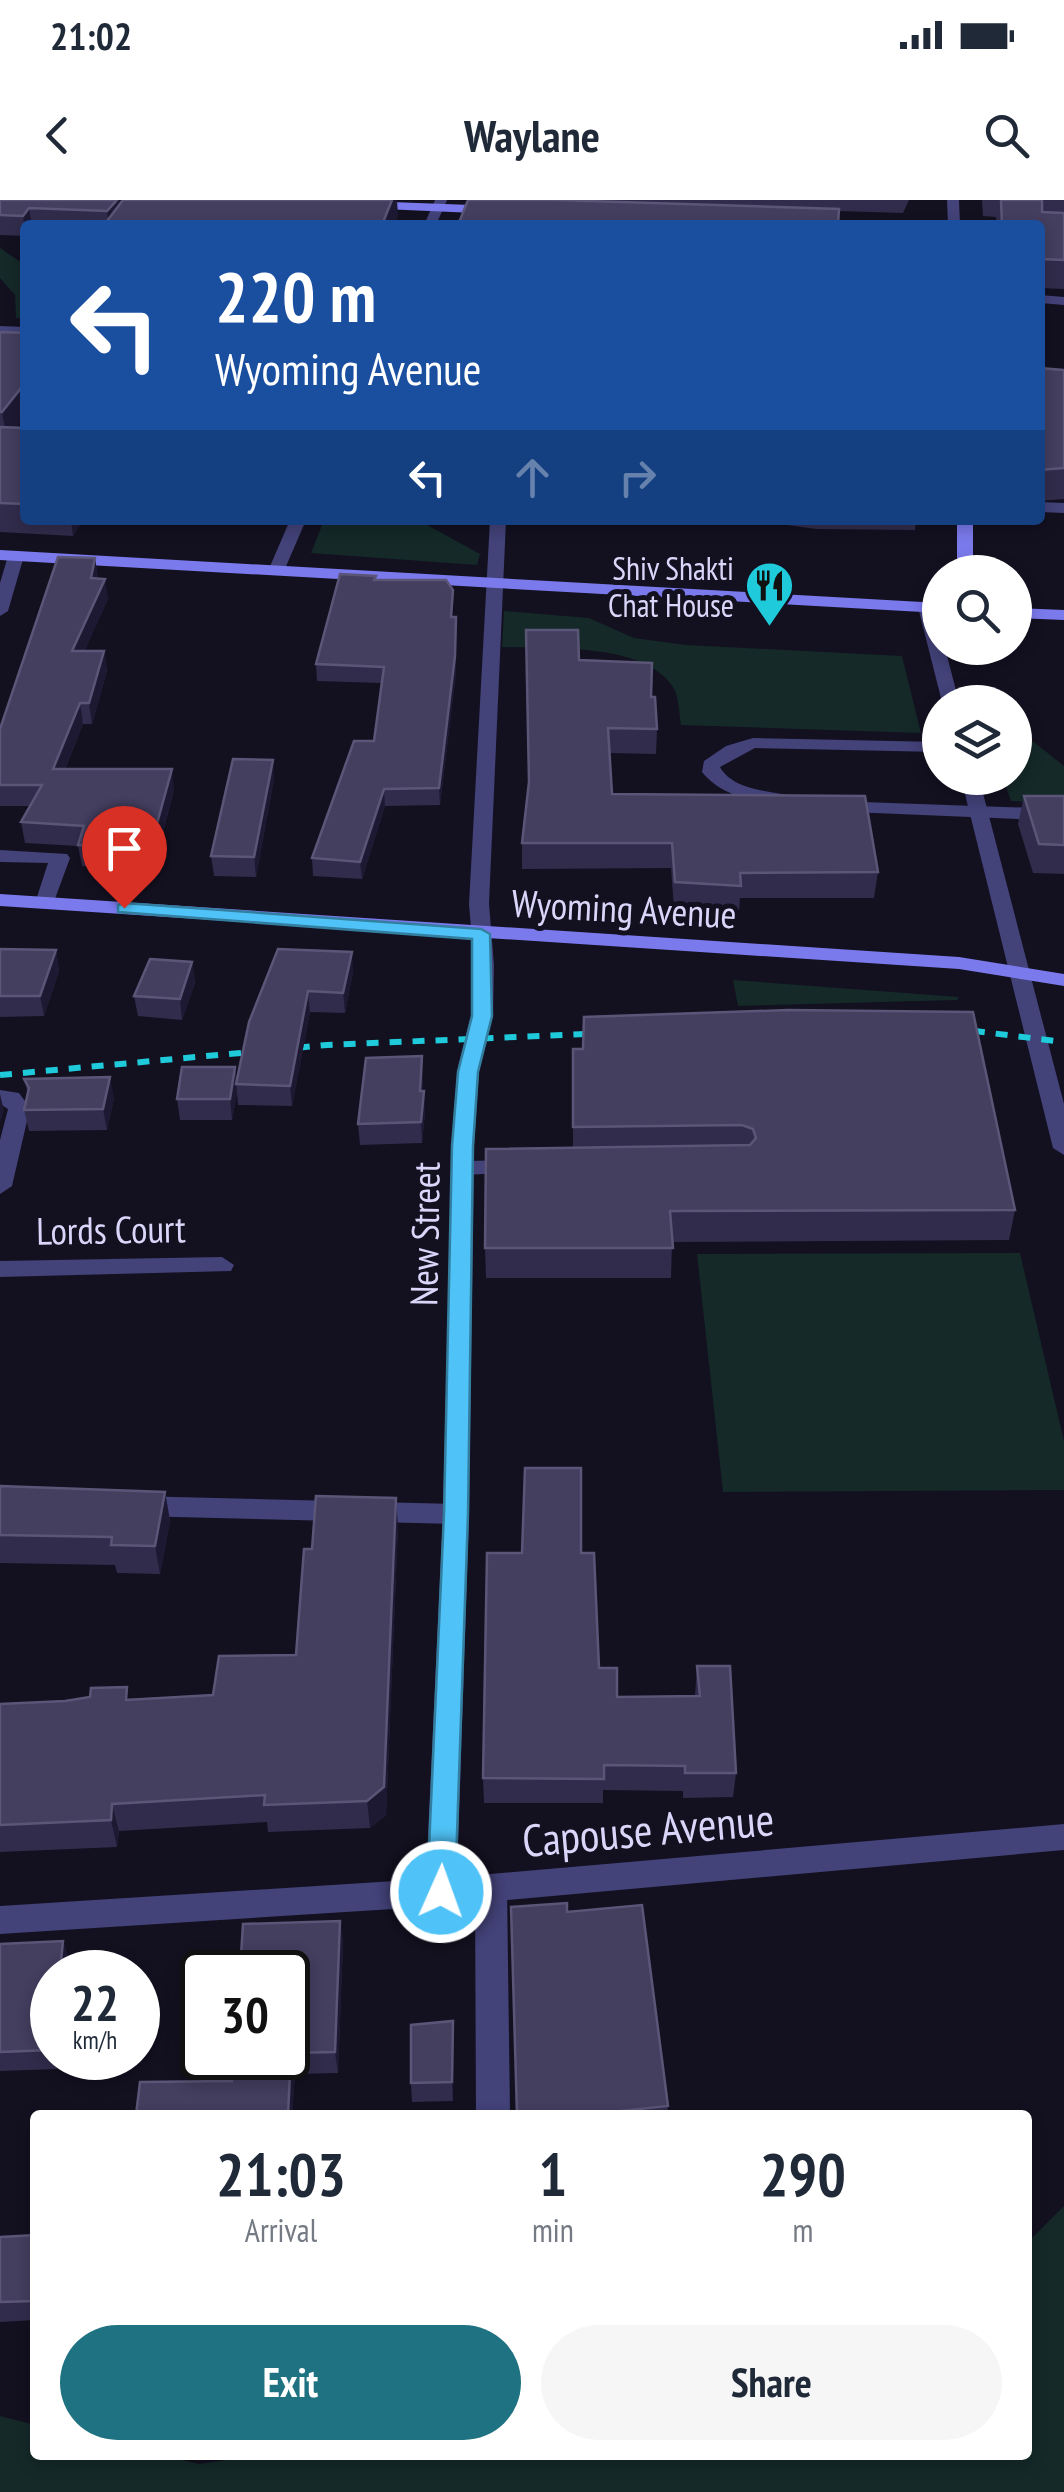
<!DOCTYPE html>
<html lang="en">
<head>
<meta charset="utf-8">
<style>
  body { margin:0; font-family:"PT Sans Narrow",sans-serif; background:#f6f6f7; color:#1f2937; height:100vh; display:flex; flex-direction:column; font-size:38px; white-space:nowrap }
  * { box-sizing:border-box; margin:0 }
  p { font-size:32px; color:#747a83 }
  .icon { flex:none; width:55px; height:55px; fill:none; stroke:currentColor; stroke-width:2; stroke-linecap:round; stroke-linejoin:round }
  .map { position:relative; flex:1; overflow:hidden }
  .sheet { position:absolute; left:30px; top:1910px; width:1002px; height:350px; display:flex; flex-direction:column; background:#fff; border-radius:10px; box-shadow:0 5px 15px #0003 }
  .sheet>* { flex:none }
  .guide { position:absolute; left:20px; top:20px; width:1025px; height:305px; border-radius:10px; box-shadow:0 5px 15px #0003; background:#1a4fa0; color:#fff; overflow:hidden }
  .fabs { position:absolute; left:922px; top:355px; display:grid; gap:20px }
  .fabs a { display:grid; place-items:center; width:110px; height:110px; border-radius:50%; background:#fff; box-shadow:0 5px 15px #0003; font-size:50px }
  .speed { position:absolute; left:30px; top:1750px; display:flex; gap:20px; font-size:50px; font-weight:700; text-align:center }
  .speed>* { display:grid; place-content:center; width:130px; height:130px; border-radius:50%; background:#fff; box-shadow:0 5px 15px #0003; line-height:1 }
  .speed small { font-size:25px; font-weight:400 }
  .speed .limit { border:5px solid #111; border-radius:15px; background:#fff; color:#111 }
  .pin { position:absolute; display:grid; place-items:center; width:85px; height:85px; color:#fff; margin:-102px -42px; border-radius:50% 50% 50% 0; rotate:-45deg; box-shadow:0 0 10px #0007 }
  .pin .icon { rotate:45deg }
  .me { position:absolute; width:110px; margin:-55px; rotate:2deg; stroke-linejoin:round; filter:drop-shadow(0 0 8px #0008) }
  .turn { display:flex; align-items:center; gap:35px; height:210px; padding:0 30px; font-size:45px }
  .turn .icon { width:130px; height:130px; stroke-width:2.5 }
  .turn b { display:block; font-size:70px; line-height:85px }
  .lanes { display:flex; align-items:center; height:95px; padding:0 30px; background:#0003; justify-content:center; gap:50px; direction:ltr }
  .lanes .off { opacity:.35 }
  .eta { display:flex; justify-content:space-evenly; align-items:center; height:170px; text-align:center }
  .eta b { font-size:60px; font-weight:700; line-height:70px }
  .cta { display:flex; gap:20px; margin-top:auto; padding:20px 30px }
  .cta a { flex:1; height:115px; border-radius:60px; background:#1f7281; color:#fff; font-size:40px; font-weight:700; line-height:115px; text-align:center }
  .cta a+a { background:#f6f6f7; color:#1f2937 }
  .status { display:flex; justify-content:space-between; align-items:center; height:70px; padding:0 50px; background:#fff; direction:ltr }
  .status svg { height:28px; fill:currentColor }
  header { display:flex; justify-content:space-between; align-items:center; height:130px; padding:0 30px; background:#fff; font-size:45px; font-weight:700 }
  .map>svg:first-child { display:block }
  .green { fill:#142928 }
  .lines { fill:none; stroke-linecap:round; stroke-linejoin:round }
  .lane { fill:#434279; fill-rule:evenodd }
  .street { fill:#434279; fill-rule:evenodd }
  .secondary { fill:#7b7aec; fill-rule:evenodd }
  .rail { stroke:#1fcbdb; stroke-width:6; stroke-dasharray:12 11; stroke-linecap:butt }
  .wall { fill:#322c4c }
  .shaded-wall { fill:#1e1933 }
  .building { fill:#443e5f; stroke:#5b5677; stroke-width:2.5 }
  .route { fill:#4fc3f7; stroke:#337fa1; stroke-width:2.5 }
  .labels { text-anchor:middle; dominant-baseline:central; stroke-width:10; stroke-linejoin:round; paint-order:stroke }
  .far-poi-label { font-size:32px; fill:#d9d6f9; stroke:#131020; text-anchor:end }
  .street-label { font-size:38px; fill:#d9d6f9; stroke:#131020 }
  .near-street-label { font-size:45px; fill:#d9d6f9; stroke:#131020 }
</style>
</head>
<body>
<div class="status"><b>21:02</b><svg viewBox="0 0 49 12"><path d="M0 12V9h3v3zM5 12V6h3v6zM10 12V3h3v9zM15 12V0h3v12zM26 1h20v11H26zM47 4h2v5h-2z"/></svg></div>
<header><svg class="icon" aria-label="back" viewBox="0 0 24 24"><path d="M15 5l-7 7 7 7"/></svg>Waylane<svg class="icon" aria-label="search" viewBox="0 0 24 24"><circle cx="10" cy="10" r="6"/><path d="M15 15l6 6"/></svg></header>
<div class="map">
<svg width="1064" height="2292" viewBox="0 0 1064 2292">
  <rect width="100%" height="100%" fill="#131020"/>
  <g class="green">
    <path d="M0,48L25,65V118H16L15,95L0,78Z"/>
    <path d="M324,320H418L480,354L477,365L311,353Z"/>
    <path d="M504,411L589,418L634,438L686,445L902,456L921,533L681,525C679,515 679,496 673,487C644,442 549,449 502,447Z"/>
    <path d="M1015,527L1064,566V604L1011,601L1003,578H1015Z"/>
    <path d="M733,780L959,797L957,800L738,806Z"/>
    <path d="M1020,1053L1064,1241V1290L723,1292L697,1054Z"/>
    <path d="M1064,2006V2292H0V2216L35,2225V2255H161L199,2264L261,2255H1028V2042Z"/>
  </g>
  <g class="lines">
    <g class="lane">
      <path d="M1040,95L1064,97V105L1040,103Z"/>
      <path d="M1040,302L1064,303V313L1040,312Z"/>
      <path d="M753,538L940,542V552L755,548L720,567C733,591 772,591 797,597V605L790,607C758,602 723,598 702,572L704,561L726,546Z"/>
      <path d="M834,601L1064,609V621L827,611V603Z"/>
      <path d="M0,650L67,654L70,658L52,707H38L35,703L48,663L0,662Z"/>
      <path d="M0,890L19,893L30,908L12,986L0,994V940L8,909L0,904Z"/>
      <path d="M519,960L527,962L530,967L527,972L463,975L452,968L463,961Z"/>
      <path d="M222,1057L234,1065L231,1071L0,1077V1061Z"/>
      <path d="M136,1296L456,1304L466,1307L469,1314L466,1321L456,1324L136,1316L127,1313L123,1306L127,1299Z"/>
      <path d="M491,1674L502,1678L507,1688L510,1915H476L475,1688L480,1678Z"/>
    </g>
    <g class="street">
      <path d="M435,0H447L436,25H424Z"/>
      <path d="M947,0H959L960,25H948Z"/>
      <path d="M0,126L25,127V135L0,134Z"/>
      <path d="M290,320H306L284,371L270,374L268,371Z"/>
      <path d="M490,320H506L489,704L494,765L493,815L479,872L474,946L469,1314L457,1677L1064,1624V1650L441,1706L0,1734V1706L426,1679L443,1314L452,946L457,872L471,815L474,765L469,704Z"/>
      <path d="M16,351L24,356L8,411L0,416V383L8,356Z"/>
      <path d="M926,402L934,407L940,448H945L959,502H942L918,407Z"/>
      <path d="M961,578H979L1064,904V955L1053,948Z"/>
    </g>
    <g class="secondary">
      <path d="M364,1L498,6L504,10L498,14L360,8Z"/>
      <rect x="957" y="320" width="16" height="52"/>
      <path d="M0,350L940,403V413L0,360Z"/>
      <path d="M1015,408L1064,410V420L1015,418Z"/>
      <path d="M0,694L959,757L1064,774V786L959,769L0,706Z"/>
    </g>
    <g class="rail">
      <path d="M950,828L1064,842"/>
      <path d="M0,875L327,845L610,833"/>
    </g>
  </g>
  <g class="wall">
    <path d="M0,0L398,15L394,25H25V36L0,35Z"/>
    <path d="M468,0H909L903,13Z"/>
    <path d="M982,0H1064V89L1040,88V25H997L996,17L983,16Z"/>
    <path d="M0,132L17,228H25V320H83L73,336L0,332Z"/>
    <path d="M1040,168L1064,170V299L1040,301Z"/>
    <path d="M773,320H916L915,330L816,329L773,323Z"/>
    <path d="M95,358L98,379L108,399L84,451H104L107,471L92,524H83L65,569L174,590L153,671L82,666L78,646L25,643L21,622L30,606H0V529Z"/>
    <path d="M376,376V380L453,390L452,417L456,433V472L440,605L385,606L362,679L313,676L312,658L374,541L382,483L317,481L316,464Z"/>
    <path d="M579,460L651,497L657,529L656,554L610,553L612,594L878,672L874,698H740L739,712L674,708L671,668L522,669V643Z"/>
    <path d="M274,579L256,677L214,676L211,656Z"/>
    <path d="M1024,596H1064V674L1033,673L1018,624Z"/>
    <path d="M0,749L56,750L59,771L44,816L0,817Z"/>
    <path d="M278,749L353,772L345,813L310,812L292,906L238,905L237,893L232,920H180L177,899L235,867L237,880Z"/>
    <path d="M192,762L195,783L182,820L138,816L134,796Z"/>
    <path d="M573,849L1015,1010L1009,1040L672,1042L671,1078H486L485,1048L573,947Z"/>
    <path d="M423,877L422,891L425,912L422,943L360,945L358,924Z"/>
    <path d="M24,879L114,898L107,930L29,931L24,910L28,895Z"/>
    <path d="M0,1286L165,1292L170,1321L160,1374L117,1373L115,1365L0,1363Z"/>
    <path d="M398,1326L386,1615L370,1628L268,1632L267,1622L119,1631L117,1647L0,1652V1504L213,1495L296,1455L312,1349Z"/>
    <path d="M581,1353L599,1468L617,1497L695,1496L697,1466L736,1573L733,1597L683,1598V1591L603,1590V1603H484L483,1578Z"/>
    <path d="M340,1721L343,1743L338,1873L295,1874L292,1915H136L232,1881Z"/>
    <path d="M63,1741L69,1760L68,1772H52V1858H58L57,1869L0,1871V1744Z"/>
    <path d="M453,1821V1901L412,1902L411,1883Z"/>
    <path d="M668,1906L667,1915H516Z"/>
    <path d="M35,2035V2120L0,2122V2037Z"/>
  </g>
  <g class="shaded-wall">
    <path d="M117,0H137L109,25L107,11Z"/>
    <path d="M392,0H397L398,15L394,25H382Z"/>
    <path d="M29,8L32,25H25V32L23,16Z"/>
    <path d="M25,183V217L7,241L2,212Z"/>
    <path d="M71,320H83L73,336Z"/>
    <path d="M95,358L98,377L94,398L91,378Z"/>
    <path d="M105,379L108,399L76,471L72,451Z"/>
    <path d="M456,417V472L440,605L439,588Z"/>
    <path d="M104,451L107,471L92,524L89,503Z"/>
    <path d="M80,503L83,524L56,590L53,569Z"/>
    <path d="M273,560L274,579L256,677L254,657Z"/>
    <path d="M172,569L174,590L153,671L150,649Z"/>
    <path d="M384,589L385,606L362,679L360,662Z"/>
    <path d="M56,750L59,771L44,816L40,796Z"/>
    <path d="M352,752L353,772L345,813L343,793Z"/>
    <path d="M192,762L195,783L182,820L180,799Z"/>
    <path d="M308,791L310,812L292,906L290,886Z"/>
    <path d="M422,856L423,877L420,912V891Z"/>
    <path d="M235,867L237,893L232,920L230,899Z"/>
    <path d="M110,877L114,898L107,930L103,909Z"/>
    <path d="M424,891L425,912L422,943L421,922Z"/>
    <path d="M0,894L4,911L0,923Z"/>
    <path d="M165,1292L170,1321L160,1374L155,1346Z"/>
    <path d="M396,1298L398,1326L386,1615L370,1628L367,1601Z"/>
    <path d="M112,1604L119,1631L117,1647L111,1620Z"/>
    <path d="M340,1721L343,1743L338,1873L335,1852Z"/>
    <path d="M63,1741L69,1760L68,1772H60Z"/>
    <path d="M453,1821L454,1840L453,1901L452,1882Z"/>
    <path d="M291,1853L295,1874L292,1915H288Z"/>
  </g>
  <g class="building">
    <path d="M0,0H117L107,11L29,8L23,16L0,15Z"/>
    <path d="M123,0H392L382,25H104Z"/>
    <path d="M468,0H557L839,9L838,25H458Z"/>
    <path d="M1001,0H1042V12L1064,13V60L1040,59V25H1002Z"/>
    <path d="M0,132L25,133V183L2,212H0Z"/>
    <path d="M1040,168L1064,170V268L1040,270Z"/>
    <path d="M0,227L25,228V304L0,303Z"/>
    <path d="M58,357L95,358L91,378L105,379L72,451H104L89,503H80L53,569H172L150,649L78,645L84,626L21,622L42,585H0V529Z"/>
    <path d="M340,374L376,376L374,380H446L453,390L451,417H456L455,456L439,588L384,589L360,662L312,658L354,541H374L384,467L316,464Z"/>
    <path d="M526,430H578L579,460L652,463L651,497H655L657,529L608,528L612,594L865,596L878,672L740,673L741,686L675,682L672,643H522L529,582Z"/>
    <path d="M233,559L273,560L254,657L211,656Z"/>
    <path d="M1024,596H1064V645L1039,644Z"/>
    <path d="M0,749L56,750L40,796H0Z"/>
    <path d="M278,749L352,752L343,793L308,791L290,886L236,884L249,822Z"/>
    <path d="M150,759L192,762L180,799L134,796Z"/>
    <path d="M788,810L973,812L1015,1010L670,1011L673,1048H485L486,949L750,945L756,938L753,929L742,925L573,927V849H583L584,817Z"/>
    <path d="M422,856L420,891H424L421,922L358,924L366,858Z"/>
    <path d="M182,867H235L230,899H177Z"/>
    <path d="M110,877L103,909L24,910L29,888L24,879Z"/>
    <path d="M525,1268H581V1353H594L599,1468H617V1497L700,1496L697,1466H730L736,1573H685V1566L604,1565V1579L483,1578L487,1353H522Z"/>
    <path d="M0,1286L165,1292L155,1346L111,1345L112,1337L0,1335Z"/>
    <path d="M316,1296L396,1298L384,1587L367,1601L264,1605L265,1595L112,1604L111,1620L0,1625V1504L65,1501L90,1497L91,1488L127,1487L126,1500L213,1495L219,1456L296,1455L304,1349H312Z"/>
    <path d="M567,1703V1712L642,1705L668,1906L584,1915H517L511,1707Z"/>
    <path d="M340,1721L335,1852L291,1853L288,1915H136L140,1882L232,1881L234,1858H288V1772H240L243,1724Z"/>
    <path d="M63,1741L60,1772H52V1835L51,1850L0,1852V1744Z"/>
    <path d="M453,1821L452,1882L411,1883V1825Z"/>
    <path d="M35,2035V2101L0,2102V2037Z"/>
  </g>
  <path class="route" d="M124,703L481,729L490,734L492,816L478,872L473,946L468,1314L455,1692L451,1701L441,1705L431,1701L427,1692L444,1314L452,946L458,872L472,816V739L118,712V705Z"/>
  <defs>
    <symbol id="restaurant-pin" viewBox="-11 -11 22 30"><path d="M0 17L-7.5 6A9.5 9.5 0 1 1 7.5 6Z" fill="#1fcbdb" stroke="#131020"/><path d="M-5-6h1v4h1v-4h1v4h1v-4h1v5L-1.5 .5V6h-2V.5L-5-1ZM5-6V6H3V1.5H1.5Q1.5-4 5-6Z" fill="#111"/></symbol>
  </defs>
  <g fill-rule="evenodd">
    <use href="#restaurant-pin" x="742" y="358" width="55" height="75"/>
  </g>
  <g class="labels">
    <g class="far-poi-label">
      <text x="734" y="368">Shiv Shakti<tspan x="734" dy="37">Chat House</tspan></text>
    </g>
    <g class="street-label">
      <text transform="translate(624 708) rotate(3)">Wyoming Avenue</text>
      <text transform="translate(111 1029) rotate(-1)">Lords Court</text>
      <text transform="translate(424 1034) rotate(-89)">New Street</text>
    </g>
    <g class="near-street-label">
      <text transform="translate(648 1629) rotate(-5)">Capouse Avenue</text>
    </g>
  </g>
</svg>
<div class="fabs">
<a><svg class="icon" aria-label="search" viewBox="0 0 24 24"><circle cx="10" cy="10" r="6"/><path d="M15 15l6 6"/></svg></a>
<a><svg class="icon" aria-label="layers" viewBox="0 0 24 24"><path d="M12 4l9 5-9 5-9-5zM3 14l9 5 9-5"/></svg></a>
</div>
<div class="speed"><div>22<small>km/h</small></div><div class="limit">30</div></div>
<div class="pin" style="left:124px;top:708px;background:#d93025"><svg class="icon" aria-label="arrive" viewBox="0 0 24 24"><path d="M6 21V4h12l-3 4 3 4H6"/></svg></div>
<svg class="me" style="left:441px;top:1692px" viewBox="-20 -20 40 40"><circle r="17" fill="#4fc3f7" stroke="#fff" stroke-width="3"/><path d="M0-11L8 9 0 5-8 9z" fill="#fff"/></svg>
<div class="guide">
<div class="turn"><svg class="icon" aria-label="left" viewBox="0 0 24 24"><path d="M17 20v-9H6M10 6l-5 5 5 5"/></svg><div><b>220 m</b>Wyoming Avenue</div></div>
<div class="lanes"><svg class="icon" aria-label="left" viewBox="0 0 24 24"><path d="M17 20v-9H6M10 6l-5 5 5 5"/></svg><svg class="icon off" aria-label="ahead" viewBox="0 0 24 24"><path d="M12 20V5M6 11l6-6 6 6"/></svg><svg class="icon off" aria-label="right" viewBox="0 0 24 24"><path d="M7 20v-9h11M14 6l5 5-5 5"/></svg></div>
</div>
<section class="sheet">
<div class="eta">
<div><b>21:03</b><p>Arrival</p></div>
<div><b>1</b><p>min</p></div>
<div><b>290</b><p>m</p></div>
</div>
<div class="cta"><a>Exit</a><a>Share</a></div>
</section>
</div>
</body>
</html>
